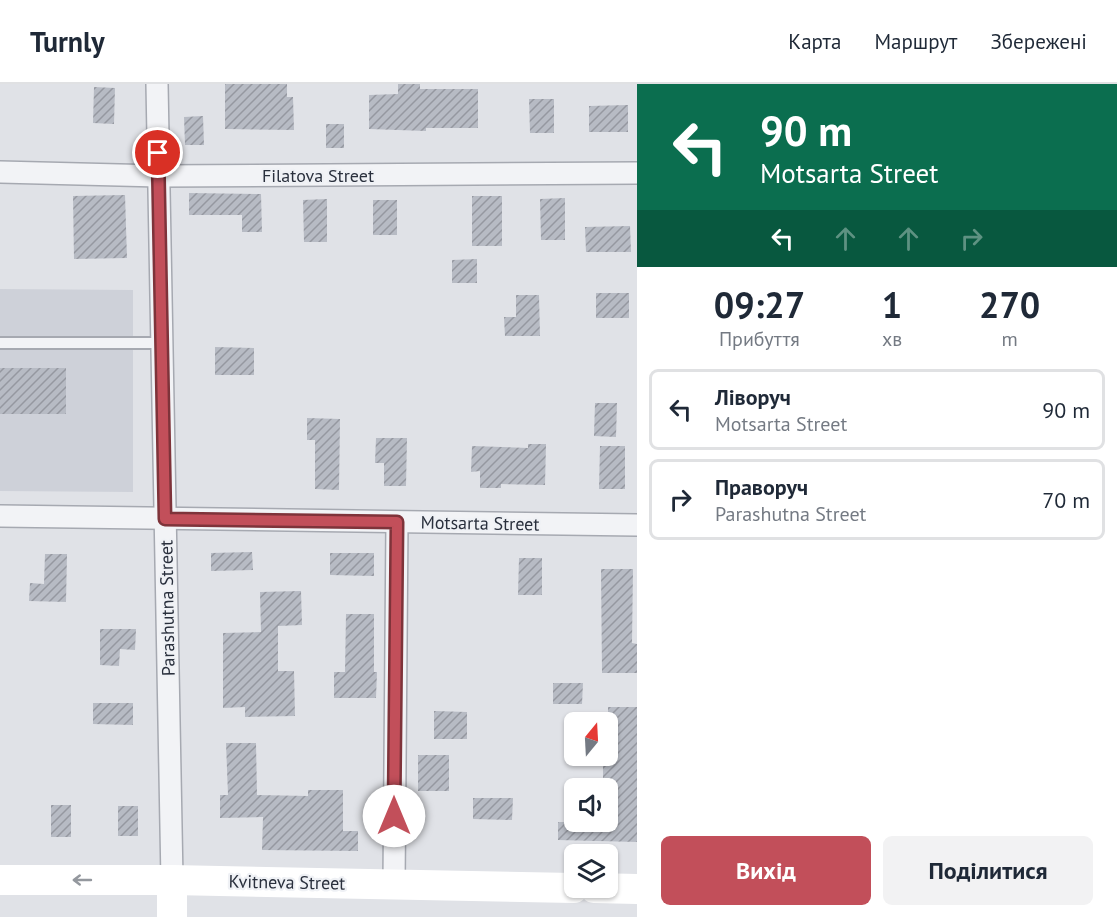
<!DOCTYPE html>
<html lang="uk">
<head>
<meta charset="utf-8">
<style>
  body { margin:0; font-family:"PT Sans",sans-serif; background:#f2f2f3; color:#1f2937; height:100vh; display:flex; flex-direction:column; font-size:22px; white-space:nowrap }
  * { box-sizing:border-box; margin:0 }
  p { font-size:20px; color:#747a83 }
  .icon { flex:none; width:33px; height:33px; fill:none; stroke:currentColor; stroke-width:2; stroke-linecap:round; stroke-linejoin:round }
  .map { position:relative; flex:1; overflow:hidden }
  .details { display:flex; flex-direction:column; background:#fff; width:480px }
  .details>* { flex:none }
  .top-card { background:#0b6e4f; color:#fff; overflow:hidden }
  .needle { width:39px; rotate:18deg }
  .buttons { position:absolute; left:564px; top:628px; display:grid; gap:12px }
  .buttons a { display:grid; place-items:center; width:54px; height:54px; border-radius:9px; background:#fff; box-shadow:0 2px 4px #0004; font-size:30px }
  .pin { position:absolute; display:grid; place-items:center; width:51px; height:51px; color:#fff; margin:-26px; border:3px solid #fff; border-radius:50%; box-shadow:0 2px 6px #0007 }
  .me { position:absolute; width:66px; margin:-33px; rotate:0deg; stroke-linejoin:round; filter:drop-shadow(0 0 4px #0008) }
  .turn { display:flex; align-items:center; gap:21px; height:126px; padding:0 24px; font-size:27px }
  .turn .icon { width:78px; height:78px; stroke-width:2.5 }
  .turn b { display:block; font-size:42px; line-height:51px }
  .lanes { display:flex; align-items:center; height:57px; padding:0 24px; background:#0003; justify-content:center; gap:30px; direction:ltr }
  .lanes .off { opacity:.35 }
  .eta { display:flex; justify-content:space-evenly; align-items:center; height:102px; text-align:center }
  .eta b { font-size:36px; font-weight:700; line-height:42px }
  .primary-button { display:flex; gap:12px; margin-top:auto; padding:12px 24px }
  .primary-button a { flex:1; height:69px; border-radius:9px; background:#c24f5a; color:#fff; font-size:24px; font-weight:700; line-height:69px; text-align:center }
  .primary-button a+a { background:#f2f2f3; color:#1f2937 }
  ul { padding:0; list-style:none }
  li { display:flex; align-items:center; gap:18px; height:81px; margin:0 12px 9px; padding:0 12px; border:3px solid #e0e1e3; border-radius:9px }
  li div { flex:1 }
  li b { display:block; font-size:22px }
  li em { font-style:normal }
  header { display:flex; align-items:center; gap:36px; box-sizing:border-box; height:84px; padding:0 30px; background:#fff; border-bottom:2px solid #e0e1e3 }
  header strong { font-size:28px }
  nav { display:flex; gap:33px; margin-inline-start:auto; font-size:21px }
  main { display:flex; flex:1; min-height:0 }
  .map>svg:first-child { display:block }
  .built { fill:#ced1d9 }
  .building { fill:url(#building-hatch) }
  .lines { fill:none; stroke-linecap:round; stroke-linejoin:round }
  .service-casing { stroke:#a6a9b1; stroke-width:14 }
  .minor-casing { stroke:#a6a9b1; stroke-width:24 }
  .service { stroke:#f2f3f6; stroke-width:10 }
  .minor { stroke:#f2f3f6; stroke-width:21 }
  .secondary { stroke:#fff; stroke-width:30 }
  .oneway { stroke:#94989e }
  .route-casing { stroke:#7e333a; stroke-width:15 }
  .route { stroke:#c24f5a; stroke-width:10 }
  .labels { text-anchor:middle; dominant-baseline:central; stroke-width:4.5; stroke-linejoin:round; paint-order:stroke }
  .street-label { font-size:18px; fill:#2a303d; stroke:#eff1f5 }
</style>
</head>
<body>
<header>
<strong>Turnly</strong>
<nav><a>Карта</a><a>Маршрут</a><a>Збережені</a></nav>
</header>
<main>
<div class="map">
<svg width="637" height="833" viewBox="0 0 637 833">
  <defs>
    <pattern id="building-hatch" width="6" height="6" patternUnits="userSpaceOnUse" patternTransform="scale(1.5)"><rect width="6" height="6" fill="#b7bbc4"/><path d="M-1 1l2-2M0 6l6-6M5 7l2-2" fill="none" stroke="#9598a0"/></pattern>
  </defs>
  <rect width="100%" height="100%" fill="#e0e2e7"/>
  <path class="built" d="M0,205L133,206V408L0,407Z"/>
  <g class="building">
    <path d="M225,0H287V13H293L294,46L225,45Z"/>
    <path d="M398,0H420V5H478V44H426V47L369,45V11L398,10Z"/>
    <path d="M94,3L115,4L114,40L93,39Z"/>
    <path d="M529,15H554V49H530Z"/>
    <path d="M628,21V48H589V22Z"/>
    <path d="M203,32L204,61H185L184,33Z"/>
    <rect x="326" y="40" width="18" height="24"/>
    <path d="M189,109L261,110L262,148H242V131H189Z"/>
    <path d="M125,111L127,174L74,175L73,112Z"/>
    <rect x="472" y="112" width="30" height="50"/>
    <path d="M565,114V156H541L540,115Z"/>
    <path d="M327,115V158H304L303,116Z"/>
    <rect x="373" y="116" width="24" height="35"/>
    <path d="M630,142L631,168H586L585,143Z"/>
    <path d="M477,175V199H452V176Z"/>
    <rect x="596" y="209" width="33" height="25"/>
    <path d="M516,211H539L540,252H505L504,233H516Z"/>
    <path d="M215,263L254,264V291H215Z"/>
    <rect x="0" y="284" width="66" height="46"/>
    <path d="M595,319H617L616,353L594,352Z"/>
    <path d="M307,334L340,335L339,406L315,405V356H307Z"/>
    <path d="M376,354H407L406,402H384V379H375Z"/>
    <path d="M528,360H546L545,401L501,400V404H480V387L471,388L472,362L528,364Z"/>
    <path d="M600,362H625V405H599Z"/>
    <path d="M252,468L253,486L211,487V469Z"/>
    <path d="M330,469H374V492L330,491Z"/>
    <path d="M45,470H67L66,518L29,517L30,499L44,500Z"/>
    <path d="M519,474H542V511H518Z"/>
    <path d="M601,485H633L632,559L637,560V589H602Z"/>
    <path d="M301,507L302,541L278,542V587H294L295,632L245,633V623L223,624V549L261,548L260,508Z"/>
    <path d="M346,530H374V588H377L376,614H334V588H345Z"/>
    <path d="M100,545H136L135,566L120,565L119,582L100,581Z"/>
    <path d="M553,599H583L582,620H553Z"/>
    <path d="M93,619H133V641L93,640Z"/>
    <path d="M608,623H637V758L558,756V738H615V700H603V677H608Z"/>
    <path d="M434,627L467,628V655H434Z"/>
    <path d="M226,659H256L257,711L308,712V706H343V747H358V767L262,766L263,733L220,734V711H228Z"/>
    <rect x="418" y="671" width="31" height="36"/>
    <path d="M473,714H513L512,736L473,735Z"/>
    <rect x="51" y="721" width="20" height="32"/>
    <rect x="118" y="722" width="20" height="30"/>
  </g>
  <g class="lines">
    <defs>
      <path id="service" d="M0,259H162"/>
      <g id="minor">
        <path d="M157,0L172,796"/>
        <path d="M0,88L159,92L637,89"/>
        <path d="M0,432L637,441"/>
        <path d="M394,800L397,438"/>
      </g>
    </defs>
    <use href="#service" class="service-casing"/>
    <use href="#minor" class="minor-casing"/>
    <use href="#service" class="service"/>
    <use href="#minor" class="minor"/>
    <g class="secondary">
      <path d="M0,796H172L574,804"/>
      <path d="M594,804L637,805"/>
      <path d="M172,833V796"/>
    </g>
  </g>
  <defs><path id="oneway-shaft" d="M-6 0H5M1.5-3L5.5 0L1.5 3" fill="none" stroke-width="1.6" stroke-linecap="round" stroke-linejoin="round" transform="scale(1.5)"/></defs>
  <use class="oneway" href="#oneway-shaft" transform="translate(82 796) rotate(-180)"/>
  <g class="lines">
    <defs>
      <path id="route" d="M158,69L165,435L397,438L394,732"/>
    </defs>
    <use href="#route" class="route-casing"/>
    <use href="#route" class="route"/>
  </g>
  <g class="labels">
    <g class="street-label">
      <text x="318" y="91">Filatova Street</text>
      <text transform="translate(480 439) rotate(1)">Motsarta Street</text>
      <text transform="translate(167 524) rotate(-91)">Parashutna Street</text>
      <text transform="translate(287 798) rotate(1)">Kvitneva Street</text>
    </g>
  </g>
</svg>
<div class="buttons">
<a><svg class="needle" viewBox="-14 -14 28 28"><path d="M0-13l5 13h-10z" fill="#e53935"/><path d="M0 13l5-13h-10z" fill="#747a83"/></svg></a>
<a><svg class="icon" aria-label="sound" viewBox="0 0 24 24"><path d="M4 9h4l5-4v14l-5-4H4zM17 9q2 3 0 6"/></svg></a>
<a><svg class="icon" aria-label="layers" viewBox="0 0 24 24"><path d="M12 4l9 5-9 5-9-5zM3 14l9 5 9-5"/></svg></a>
</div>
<div class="pin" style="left:158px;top:69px;background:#d93025"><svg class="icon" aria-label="arrive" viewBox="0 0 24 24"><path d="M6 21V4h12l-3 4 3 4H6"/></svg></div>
<svg class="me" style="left:394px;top:732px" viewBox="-20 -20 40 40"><circle r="19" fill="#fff"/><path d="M0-13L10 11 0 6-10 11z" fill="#c24f5a"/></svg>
</div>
<section class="details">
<div class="top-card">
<div class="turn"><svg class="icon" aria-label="left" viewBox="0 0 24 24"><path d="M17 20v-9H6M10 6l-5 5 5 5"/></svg><div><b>90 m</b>Motsarta Street</div></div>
<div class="lanes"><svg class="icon" aria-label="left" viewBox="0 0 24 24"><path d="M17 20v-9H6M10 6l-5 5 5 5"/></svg><svg class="icon off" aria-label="ahead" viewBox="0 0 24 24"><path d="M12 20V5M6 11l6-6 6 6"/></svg><svg class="icon off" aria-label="ahead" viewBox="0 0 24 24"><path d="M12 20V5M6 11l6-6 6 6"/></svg><svg class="icon off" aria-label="right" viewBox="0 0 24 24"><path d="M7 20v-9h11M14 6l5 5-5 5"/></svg></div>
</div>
<div class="eta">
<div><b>09:27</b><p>Прибуття</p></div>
<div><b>1</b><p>хв</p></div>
<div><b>270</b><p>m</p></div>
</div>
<ul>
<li><svg class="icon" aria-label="left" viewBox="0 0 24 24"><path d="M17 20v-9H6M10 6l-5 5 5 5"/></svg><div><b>Ліворуч</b><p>Motsarta Street</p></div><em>90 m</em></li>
<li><svg class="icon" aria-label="right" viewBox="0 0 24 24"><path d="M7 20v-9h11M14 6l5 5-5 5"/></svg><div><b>Праворуч</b><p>Parashutna Street</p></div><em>70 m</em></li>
</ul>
<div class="primary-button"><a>Вихід</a><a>Поділитися</a></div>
</section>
</main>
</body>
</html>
